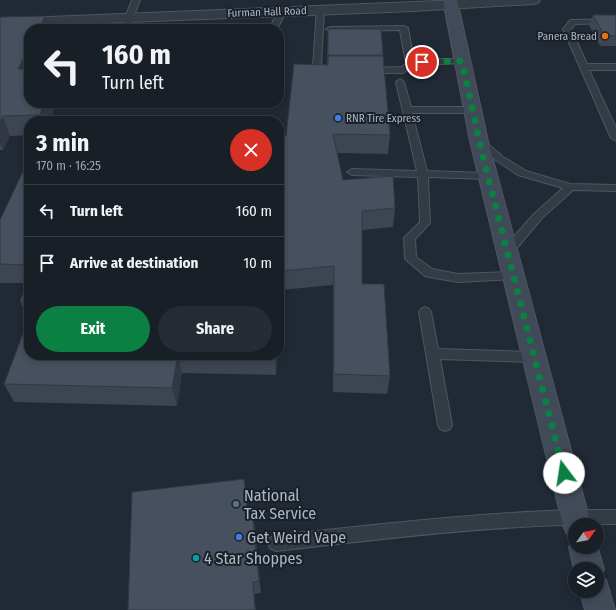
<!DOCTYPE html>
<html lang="en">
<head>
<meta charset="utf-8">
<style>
  body { margin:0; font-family:"Fira Sans Condensed",sans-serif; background:#252c33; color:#f1f3f6; height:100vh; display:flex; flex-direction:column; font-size:15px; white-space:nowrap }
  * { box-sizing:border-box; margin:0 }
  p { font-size:13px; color:#9fa2a7 }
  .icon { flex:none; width:22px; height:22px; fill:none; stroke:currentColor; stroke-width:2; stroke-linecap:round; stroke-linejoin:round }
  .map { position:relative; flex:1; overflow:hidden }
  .sheet { position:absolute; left:24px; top:116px; width:260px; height:244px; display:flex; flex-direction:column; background:#181f27; border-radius:16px; box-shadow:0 2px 6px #0003,0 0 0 1px #363d44 }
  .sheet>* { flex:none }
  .hud { position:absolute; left:24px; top:24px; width:260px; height:84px; border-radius:16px; box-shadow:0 2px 6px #0003,0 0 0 1px #363d44; background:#181f27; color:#f1f3f6; overflow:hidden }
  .needle { width:26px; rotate:57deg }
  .controls { position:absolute; left:568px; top:518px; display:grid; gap:8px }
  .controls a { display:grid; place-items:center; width:36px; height:36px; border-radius:50%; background:#181f27; box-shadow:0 2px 6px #0003,0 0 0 1px #363d44; font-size:20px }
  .pin { position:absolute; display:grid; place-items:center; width:34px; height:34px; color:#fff; margin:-17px; border:2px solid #fff; border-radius:50%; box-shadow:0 1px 4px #0007 }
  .me { position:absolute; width:44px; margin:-22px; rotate:346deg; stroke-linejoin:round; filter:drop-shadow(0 0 3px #0008) }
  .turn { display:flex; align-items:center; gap:14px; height:84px; padding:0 12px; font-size:18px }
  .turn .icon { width:52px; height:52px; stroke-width:2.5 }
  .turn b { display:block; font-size:28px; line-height:34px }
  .round { display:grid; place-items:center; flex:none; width:42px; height:42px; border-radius:21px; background:#252c33 }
  .overview { display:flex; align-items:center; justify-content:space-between; height:68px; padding:0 12px }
  h1 { font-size:24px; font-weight:700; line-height:30px }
  .button { display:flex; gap:8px; margin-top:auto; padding:8px 12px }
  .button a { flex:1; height:46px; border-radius:24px; background:#0b8043; color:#fff; font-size:16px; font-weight:700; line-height:46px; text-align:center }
  .button a+a { background:#252c33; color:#f1f3f6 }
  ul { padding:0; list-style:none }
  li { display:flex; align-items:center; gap:12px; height:52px; padding:0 12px; border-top:1px solid #363d44 }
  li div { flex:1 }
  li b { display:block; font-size:15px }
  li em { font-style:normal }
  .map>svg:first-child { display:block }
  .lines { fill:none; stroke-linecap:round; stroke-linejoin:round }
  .service-casing { stroke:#4e5660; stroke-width:2 }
  .minor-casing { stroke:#4e5660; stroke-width:2 }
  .secondary-casing { stroke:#4e5660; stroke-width:2 }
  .service { fill:#333b45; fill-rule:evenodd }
  .minor { fill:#333b45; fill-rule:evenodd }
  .secondary { fill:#414a58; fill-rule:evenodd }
  .wall { fill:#3c4551 }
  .shaded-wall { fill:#313842 }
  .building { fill:#46505e; stroke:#313842 }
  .route { stroke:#0b8043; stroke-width:7; stroke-dasharray:0 12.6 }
  .food-dot { fill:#e8710a; stroke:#192029; stroke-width:1.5 }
  .shop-dot { fill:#3f7fe0; stroke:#192029; stroke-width:1.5 }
  .service-dot { fill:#5c6f8a; stroke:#192029; stroke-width:1.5 }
  .culture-dot { fill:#0f9aa8; stroke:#192029; stroke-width:1.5 }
  .labels { text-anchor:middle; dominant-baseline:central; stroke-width:4; stroke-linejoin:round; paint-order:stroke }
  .far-street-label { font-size:11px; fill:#adb6c2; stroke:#192029 }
  .far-poi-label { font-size:11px; fill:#adb6c2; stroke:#192029; text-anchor:end }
  .near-poi-label { font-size:16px; fill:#adb6c2; stroke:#192029; text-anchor:start }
</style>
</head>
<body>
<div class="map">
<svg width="616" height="610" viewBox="0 0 616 610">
  <rect width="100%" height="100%" fill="#202934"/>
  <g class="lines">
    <defs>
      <g id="service">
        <path d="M132,0H140L133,18L132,29H124L125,18Z"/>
        <path d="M317,8H320L324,10L321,65L334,68L335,70L334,72C326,74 318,71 313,66Z"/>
        <path d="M279,10H282L286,12L277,29H269Z"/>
        <path d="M71,18H74L78,20L75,29H67Z"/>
        <path d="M616,19V23L575,24L571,29L587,64H616V70H589L616,128V141L611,138L563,29L570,20H573Z"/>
        <path d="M404,26L408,28L414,62L422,59H462L466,61L462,63L422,65L413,67L403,73H369L366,72L365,70L366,68L401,67L406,64L400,30L330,31L326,29L330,27Z"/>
        <path d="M400,79L404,82L411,107H473L478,110L473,113H412L427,171L488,173L493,176L488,179L428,177L430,223L415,239L416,257L432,269L458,274L513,272L517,273L519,276L517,279L458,282L429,277L425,276L405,259L404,238L420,222L418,177L352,175L347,172L352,169L417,171L396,82Z"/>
        <path d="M479,138L482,139L503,157L526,171L570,184L616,185V191L573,190L542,218L511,255H503L501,252L503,249L534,214L563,188L518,175L497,161L476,143L474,141L476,139Z"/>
        <path d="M425,307L429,309L431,312L438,349L534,352L539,353L540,357L539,361L534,362L440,359L452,425L450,429L445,431L440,429L438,425L419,312L421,309Z"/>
        <path d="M573,510H616V524C502,524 389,538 276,551L270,548L268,543L270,538L276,535C375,525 474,513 573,510Z"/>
      </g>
      <path id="minor" d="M463,0H540L538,3L533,4L414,11L0,27V19Z"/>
      <path id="secondary" d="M443,0H457L488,141L591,525H575V547L597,546L604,569L600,578L606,580L615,610H585L580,591H597V569H575V571L574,569L569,547L573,537L567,534L563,525L470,141Z"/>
    </defs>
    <use href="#service" class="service-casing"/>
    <use href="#minor" class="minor-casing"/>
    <use href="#secondary" class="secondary-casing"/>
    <use href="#service" class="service"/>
    <use href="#minor" class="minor"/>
    <use href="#secondary" class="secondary"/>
  </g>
  <g class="wall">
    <path d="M593,15H616V46H600L589,25Z"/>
    <path d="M0,17L29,29V103H56L50,121H29V135L10,136L3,150H0Z"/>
    <path d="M328,29H381L390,135L388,154L337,153L343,180L395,208L393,227L362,230V284L390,376L387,394L333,392V285L281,290L279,325V136H286L327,65Z"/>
    <path d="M29,169V355H277L276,375L182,373L177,406L14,402L4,384L28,319L20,301L27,283H0V220Z"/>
    <path d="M246,493L247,510L254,522L261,593L254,594L256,610H128Z"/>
  </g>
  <g class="shaded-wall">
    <path d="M45,16L49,29H39Z"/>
    <path d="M29,48V77L18,69Z"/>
    <path d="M44,103H56L50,121H42L40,115Z"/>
    <path d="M3,116L10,136L3,150L0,142V122Z"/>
    <path d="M281,271V290L279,325V294Z"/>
    <path d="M178,355L182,373L177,406L172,388Z"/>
    <path d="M275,355H277L276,375Z"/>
    <path d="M244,479L246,493L249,523L247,510Z"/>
    <path d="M252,509L254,522L261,593L259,581Z"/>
    <path d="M253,582L254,594L256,610H255Z"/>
  </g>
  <g class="building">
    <path d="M593,15H616V36L604,35Z"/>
    <path d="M45,16L39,29H29V48L18,69H29V103H44L40,115L3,116L0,122V17Z"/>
    <path d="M328,29H381L383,55H328Z"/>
    <path d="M328,56H383L390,135L333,134L343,180L393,176L395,208L362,211V284H384L390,376L334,374V266L281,271L279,294V136H286L294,64L328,65Z"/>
    <path d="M24,169H29V265L0,264V220Z"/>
    <path d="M29,279V301H20Z"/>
    <path d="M29,318V355H178L172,388L4,384Z"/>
    <path d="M202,355H275V356Z"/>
    <path d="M244,479L247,510L252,509L259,581L253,582L255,610H128L132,492Z"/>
  </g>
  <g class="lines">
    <path class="route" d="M422,62L462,61L482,153L564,473"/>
  </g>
  <circle class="food-dot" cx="605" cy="36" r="4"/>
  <g class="shop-dot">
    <circle cx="338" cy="118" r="4"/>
    <circle cx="239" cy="537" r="4"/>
  </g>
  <circle class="service-dot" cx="236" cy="504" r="4"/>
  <circle class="culture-dot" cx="196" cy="558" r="4"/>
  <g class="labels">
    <g class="far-street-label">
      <text transform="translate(267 12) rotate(-2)">Furman Hall Road</text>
    </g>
    <g class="far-poi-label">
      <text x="597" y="36">Panera Bread</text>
      <text x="346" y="118" text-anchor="start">RNR Tire Express</text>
    </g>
    <g class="near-poi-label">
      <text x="244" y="495">National<tspan x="244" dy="18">Tax Service</tspan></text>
      <text x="247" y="537">Get Weird Vape</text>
      <text x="204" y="558">4 Star Shoppes</text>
    </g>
  </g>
</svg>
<div class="controls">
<a><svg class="needle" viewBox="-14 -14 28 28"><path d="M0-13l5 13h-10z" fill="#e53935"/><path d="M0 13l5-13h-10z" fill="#9fa2a7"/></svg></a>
<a><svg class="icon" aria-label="layers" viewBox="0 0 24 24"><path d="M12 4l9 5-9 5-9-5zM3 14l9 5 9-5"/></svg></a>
</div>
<div class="pin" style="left:422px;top:62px;background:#d93025"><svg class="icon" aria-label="arrive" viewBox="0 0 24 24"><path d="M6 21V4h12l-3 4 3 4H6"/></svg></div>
<svg class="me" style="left:564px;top:473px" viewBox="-20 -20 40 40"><circle r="19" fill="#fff"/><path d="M0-13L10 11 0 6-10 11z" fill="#0b8043"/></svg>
<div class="hud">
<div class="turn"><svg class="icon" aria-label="left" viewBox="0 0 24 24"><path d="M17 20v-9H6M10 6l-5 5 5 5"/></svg><div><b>160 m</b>Turn left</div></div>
</div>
<section class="sheet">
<div class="overview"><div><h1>3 min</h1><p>170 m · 16:25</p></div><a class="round" style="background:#d93025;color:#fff"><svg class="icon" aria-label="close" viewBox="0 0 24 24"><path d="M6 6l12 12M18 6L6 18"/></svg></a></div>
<ul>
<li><svg class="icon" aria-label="left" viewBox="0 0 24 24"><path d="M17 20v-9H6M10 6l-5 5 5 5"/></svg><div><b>Turn left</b></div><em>160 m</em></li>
<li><svg class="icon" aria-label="arrive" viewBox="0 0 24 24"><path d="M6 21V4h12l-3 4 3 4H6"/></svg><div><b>Arrive at destination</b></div><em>10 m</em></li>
</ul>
<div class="button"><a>Exit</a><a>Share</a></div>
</section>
</div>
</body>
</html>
